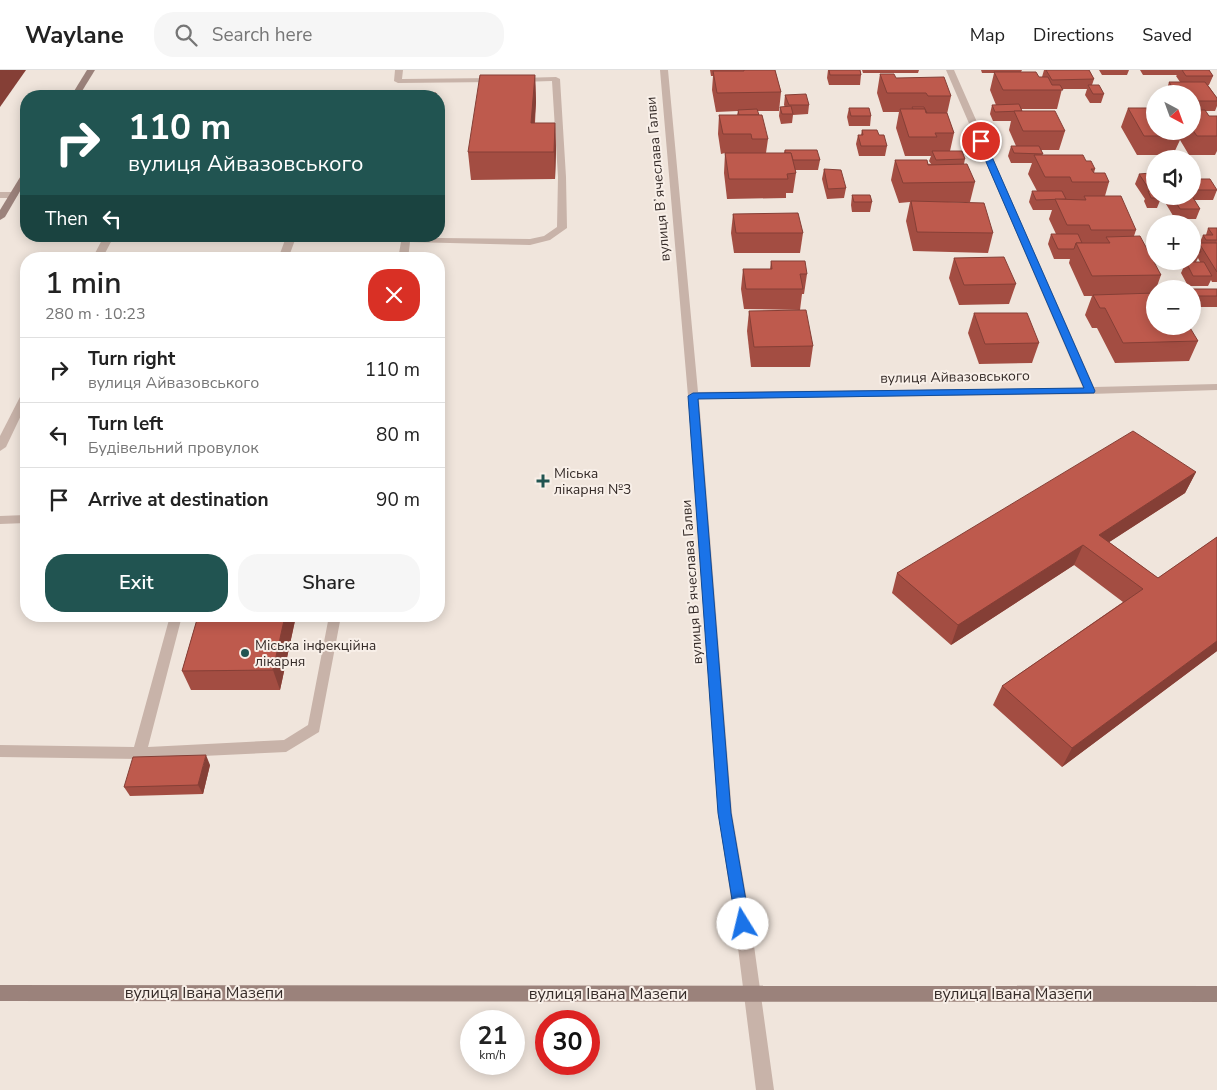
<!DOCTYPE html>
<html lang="en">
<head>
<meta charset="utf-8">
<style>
  body { margin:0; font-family:"Nunito Sans",sans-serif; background:#f6f6f6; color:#222; height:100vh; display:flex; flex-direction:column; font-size:19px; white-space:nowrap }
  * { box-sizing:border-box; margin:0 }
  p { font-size:16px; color:#767676 }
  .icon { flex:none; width:28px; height:28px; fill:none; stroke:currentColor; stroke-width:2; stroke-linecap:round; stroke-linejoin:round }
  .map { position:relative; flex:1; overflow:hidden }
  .drawer { position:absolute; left:20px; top:182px; width:425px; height:370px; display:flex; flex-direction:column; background:#fff; border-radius:20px; box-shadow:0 2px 12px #0003 }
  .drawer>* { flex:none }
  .hud { position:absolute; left:20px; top:20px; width:425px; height:152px; border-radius:20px; box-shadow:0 2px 12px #0003; background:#215451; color:#fff; overflow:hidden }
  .needle { width:32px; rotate:139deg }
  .fabs { position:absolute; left:1146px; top:15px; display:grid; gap:10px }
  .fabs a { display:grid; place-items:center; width:55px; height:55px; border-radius:50%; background:#fff; box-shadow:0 2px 12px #0003; font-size:25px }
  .speed { position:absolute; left:460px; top:940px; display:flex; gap:10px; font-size:25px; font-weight:700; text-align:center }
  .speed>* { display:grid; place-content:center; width:65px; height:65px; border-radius:50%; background:#fff; box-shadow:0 2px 12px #0003; line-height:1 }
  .speed small { font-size:12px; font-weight:400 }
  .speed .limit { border:8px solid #d22; background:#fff; color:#111 }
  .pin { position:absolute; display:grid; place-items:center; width:42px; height:42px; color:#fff; margin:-21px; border:2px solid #fff; border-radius:50%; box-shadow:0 1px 5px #0007 }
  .me { position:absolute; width:55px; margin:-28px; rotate:351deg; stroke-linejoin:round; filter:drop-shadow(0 0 4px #0008) }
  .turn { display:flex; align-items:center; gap:18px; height:105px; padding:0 25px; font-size:22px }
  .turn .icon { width:65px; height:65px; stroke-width:2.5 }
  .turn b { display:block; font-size:35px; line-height:42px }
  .then { display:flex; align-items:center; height:48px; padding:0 25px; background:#0003; gap:10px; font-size:19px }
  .round { display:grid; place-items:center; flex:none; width:52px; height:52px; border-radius:20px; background:#f6f6f6 }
  .head { display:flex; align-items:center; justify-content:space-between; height:85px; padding:0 25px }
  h1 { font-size:30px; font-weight:600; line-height:38px }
  .action { display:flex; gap:10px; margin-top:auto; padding:10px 25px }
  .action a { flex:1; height:58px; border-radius:20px; background:#215451; color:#fff; font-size:20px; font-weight:600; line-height:58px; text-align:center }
  .action a+a { background:#f6f6f6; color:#222 }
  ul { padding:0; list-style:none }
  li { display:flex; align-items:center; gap:15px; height:65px; padding:0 25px; border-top:1px solid #e0e0e0 }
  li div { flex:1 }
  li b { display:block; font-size:19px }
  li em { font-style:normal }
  header { display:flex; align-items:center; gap:30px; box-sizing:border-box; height:70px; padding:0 25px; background:#fff; border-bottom:1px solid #e0e0e0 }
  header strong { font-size:24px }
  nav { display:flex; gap:28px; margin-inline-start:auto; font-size:18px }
  .search { width:350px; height:45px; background:#f6f6f6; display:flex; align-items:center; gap:12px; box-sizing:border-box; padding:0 18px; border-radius:20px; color:#767676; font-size:19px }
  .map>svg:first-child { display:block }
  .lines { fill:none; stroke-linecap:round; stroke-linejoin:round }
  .lane { fill:#c8b3a9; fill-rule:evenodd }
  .street { fill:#c8b3a9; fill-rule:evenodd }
  .secondary { fill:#9b827b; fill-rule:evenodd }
  .wall { fill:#a34d42 }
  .shaded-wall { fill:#853f36 }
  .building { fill:#be5a4d; stroke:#853f36 }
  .route { fill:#1a73e8; stroke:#114b97 }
  .poi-dot { fill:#215451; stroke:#f8efe8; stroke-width:2 }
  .labels { text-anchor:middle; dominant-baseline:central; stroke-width:4; stroke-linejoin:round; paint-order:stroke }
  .street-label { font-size:14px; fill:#352b28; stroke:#f8efe8 }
  .poi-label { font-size:14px; fill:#352b28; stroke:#f8efe8; text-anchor:start }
  .near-street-label { font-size:16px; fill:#352b28; stroke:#f8efe8 }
</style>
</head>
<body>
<header>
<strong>Waylane</strong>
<div class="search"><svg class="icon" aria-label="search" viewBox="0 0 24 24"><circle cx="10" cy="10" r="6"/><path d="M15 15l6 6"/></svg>Search here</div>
<nav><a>Map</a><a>Directions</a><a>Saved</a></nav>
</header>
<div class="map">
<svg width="1217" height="1020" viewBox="0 0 1217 1020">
  <rect width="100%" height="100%" fill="#f0e5dc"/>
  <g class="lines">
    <g class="lane">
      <path d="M395,0H403L402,9L495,8L499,10L495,12L398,13L394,11Z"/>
      <path d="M556,7L560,9L566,107L567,158L550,170L530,175L410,172L408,189H398L401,172L295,170L288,189H278L285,170L259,169L255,166L530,169L544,166L557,157L558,107L552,11L520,12L516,10L520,8Z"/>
      <path d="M0,122H14L18,125L14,128H0Z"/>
      <path d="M104,166H114L102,189H92Z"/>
      <path d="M26,322V335L6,377L0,381V366L21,325Z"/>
      <path d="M26,445V453L0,454V446Z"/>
      <path d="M170,546H182L148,677L284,670L308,655L329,546H341L319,662L286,682L139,689L0,687V675L134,677Z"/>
    </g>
    <path class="street" d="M660,0H668L698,322L1083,318L946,0H954L1094,317L1217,314V320L1090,324L699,329L732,743L751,854L774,1020H756L735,854L718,743L688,326Z"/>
    <g class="secondary">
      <path d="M87,0H95L79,26H71Z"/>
      <path d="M26,101V111L5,147L0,150V140L22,104Z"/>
      <path d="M0,915L1217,916V932L0,931Z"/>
    </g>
  </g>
  <g class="wall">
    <path d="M710,0H775L781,22L779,41H757L768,69L766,83H784L785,80L820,90L818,100H795L796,103L793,123H786V128L727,129L724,103L725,83L721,84L718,64L719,45H737L738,41L716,42L712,20L713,6H711Z"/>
    <path d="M828,0H860L861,5L860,15H829L827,8Z"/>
    <path d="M862,0H919L918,3H863Z"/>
    <path d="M981,0H1022L1021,2L1039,7H1042L1044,0H1089L1094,9L1092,15L1104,24L1101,33H1090L1085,25L1087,19H1062L1057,39H1021L1022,41L1065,61L1059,80H1041L1043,84L1042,85L1086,91L1095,99L1094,103L1109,112L1105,126L1136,160L1134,166L1161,205L1156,219H1155L1154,223L1198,271L1189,291L1115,293L1097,258H1092L1085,245L1092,226H1084L1069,193L1070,189H1054L1048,174L1051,164H1056L1049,149L1052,140H1033L1029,132L1032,121H1037L1028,104L1032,93H1011L1008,86L1011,76H1016L1009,60L1011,51H993L990,44L992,35H996L990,20L994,3H982Z"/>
    <path d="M1099,0H1129L1127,5H1102Z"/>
    <path d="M1140,0H1209L1213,6L1209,15H1208L1217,28V36L1215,41H1205L1209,46H1217V81L1215,85H1189L1180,70L1173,85H1137L1121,57L1128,38L1155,61H1192V24H1167L1166,22L1169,12H1180L1176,6L1177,5H1143Z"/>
    <path d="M880,4L896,8L951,26L947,44L954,63L950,81L965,89L964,94L975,112L970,132H936L993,163L988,183L913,181L906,151L910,132L899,133L891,110L895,90L931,94L929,91L931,86H905L896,58L899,42H883L877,23Z"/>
    <path d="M535,5L536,32L535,53H555L556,80L555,109L471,110L468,82Z"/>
    <path d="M785,25L809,35L808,44L793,45L792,53L781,54L779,46L780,37H785L784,35Z"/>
    <path d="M849,38L871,46L870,56H849L847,47Z"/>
    <path d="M862,60L879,65L887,76L885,86H859L856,74L858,65H861Z"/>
    <path d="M824,99L846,118L844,128L827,129L822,109Z"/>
    <path d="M1139,104L1155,109V126L1161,128L1157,138H1147L1144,131L1145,129L1135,114Z"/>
    <path d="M1192,109L1217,120L1213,130H1194L1200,139L1196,149H1175L1166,134L1169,126H1192Z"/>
    <path d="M852,125L872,132L870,142H852L851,135Z"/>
    <path d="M733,144L803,163L800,183H734L731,163Z"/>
    <path d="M1208,158H1217V212H1212L1211,210L1208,216H1188L1181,203L1186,192H1200L1198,188L1196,192H1176L1175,191H1192V171L1198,177L1203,165H1206Z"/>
    <path d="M1155,171V181L1153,177Z"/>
    <path d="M954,188L1016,214L1009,234L959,235L949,208Z"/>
    <path d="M771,191L807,204L804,224H802L800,240L744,239L741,219L743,199H770Z"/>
    <rect x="1192" y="219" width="25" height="18"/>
    <path d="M749,241L813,276L810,297H751L747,261Z"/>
    <path d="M974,243L1039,273L1032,293L979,294L968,263Z"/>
    <path d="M1196,402L1185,423L1109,472L1158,508L1217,467V581L1062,697L993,635L1002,616L1123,532L1074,495L951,575L892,523L897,503Z"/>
    <path d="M198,546H296L280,620H191L182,601Z"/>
    <path d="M210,695L203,724L130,726L124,717Z"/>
  </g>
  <g class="shaded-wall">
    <path d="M0,0H26L0,37Z"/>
    <path d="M535,5L536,32L532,80L531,53Z"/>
    <path d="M555,53L556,80L555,109L554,82Z"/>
    <path d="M1196,402L1185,423L1094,482L1099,465Z"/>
    <path d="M1083,475L1074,495L951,575L958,555Z"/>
    <path d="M285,546H296L280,620L273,600Z"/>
    <path d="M1217,571V581L1062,697L1072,678Z"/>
    <path d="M206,685L210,695L203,724L198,715Z"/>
  </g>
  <g class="building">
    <path d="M744,0H775L781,22L717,23L713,1H744Z"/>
    <path d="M829,0H860L861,5H830Z"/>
    <path d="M1046,0H1089L1094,9L1052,10Z"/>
    <path d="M1182,0H1209L1213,6H1186Z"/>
    <path d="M994,2H1036L1039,7H1048L1052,15H1060L1063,20H1003Z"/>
    <path d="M880,4H894L896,8L944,7L951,26H928L926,23H887Z"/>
    <path d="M480,5H535L531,53H555L554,82H468Z"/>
    <path d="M1169,12H1205L1217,28V31H1192V24H1177Z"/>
    <path d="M1088,15H1099L1104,24H1093Z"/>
    <path d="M436,23V26H413V24Z"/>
    <path d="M806,24L809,35H789L785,25Z"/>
    <path d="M1019,34L1022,41L995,42L992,35Z"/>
    <path d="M791,36L793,44H782L780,37Z"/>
    <path d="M912,37H924L927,43H926L925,39H913Z"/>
    <path d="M849,38H869L871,46H851Z"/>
    <path d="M1128,38H1155V61H1178L1181,66H1144Z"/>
    <path d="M757,39L759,45H739L738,40Z"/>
    <path d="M900,39H925L926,43H947L954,63H935L937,67H909Z"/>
    <path d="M1192,40H1205L1209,46H1217V66H1197L1192,59Z"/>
    <path d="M1014,41H1055L1065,61H1023Z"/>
    <path d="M719,45H762L768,69H752L751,64H723Z"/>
    <path d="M862,60H877L879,65H884L887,76H861L858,65H863Z"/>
    <path d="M1011,76H1039L1043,84L1014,83Z"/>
    <path d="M785,80H817L820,90H793L791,83H785Z"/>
    <path d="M932,81H962L965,89L936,90Z"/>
    <path d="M725,83H791L796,103L787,104L788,109H729Z"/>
    <path d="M1034,85H1083L1086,91H1091L1095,99H1091L1094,103H1105L1109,112H1072L1070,107H1045Z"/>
    <path d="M895,90H927L928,95L967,94L975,112L903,113Z"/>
    <path d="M824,99L841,100L846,118L828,119Z"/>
    <path d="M1151,103L1155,109V119H1149L1139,104Z"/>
    <path d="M1192,109H1210L1217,120H1192Z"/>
    <path d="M1032,121H1062L1066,129L1036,130Z"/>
    <path d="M1148,121H1155V126H1160L1161,128H1151Z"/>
    <path d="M852,125H870L872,132H854Z"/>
    <path d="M1084,126H1121L1136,160H1091L1089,155H1067L1055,129L1086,130Z"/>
    <path d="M1172,126H1192L1200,139H1180Z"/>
    <path d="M911,131L984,133L993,163L917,162Z"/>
    <path d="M798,143L803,163H736L733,144Z"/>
    <path d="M1177,151H1183L1185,154H1178Z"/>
    <path d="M1208,158H1217V170H1206L1203,165H1213Z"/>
    <path d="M1051,164H1078L1082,173H1076L1074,179H1058Z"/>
    <path d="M1140,166L1161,205L1092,206L1076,173H1110L1106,167Z"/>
    <path d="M1192,171H1195L1201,182H1192Z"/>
    <path d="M1199,173H1217V202Z"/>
    <path d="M1004,187L1016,214L964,215L954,188Z"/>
    <path d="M771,191H805L807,204H800L803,219H746L743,199H772Z"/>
    <path d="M1186,192H1204L1212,206H1193Z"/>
    <path d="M1187,219H1217V226H1192V219Z"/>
    <path d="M1155,223V256H1189L1198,271L1123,273L1105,238H1100L1093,225Z"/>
    <path d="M806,240L813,276L754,277L749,241Z"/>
    <path d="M974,243H1027L1039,273L985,274Z"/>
    <path d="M1133,361L1196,402L1099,465L1158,508L1217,467V571L1072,678L1002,616L1143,519L1083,475L958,555L897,503Z"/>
    <path d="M198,546H285L273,600L182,601Z"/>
    <path d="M206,685L198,715L124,717L133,687Z"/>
  </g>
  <path class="route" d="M981,69L985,71L1095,321L1094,323L698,329L731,743L750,854L748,859L743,861L738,859L736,854L718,743L688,326L693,323L1084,318L977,71Z"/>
  <g class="poi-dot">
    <path d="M540.5 403.5h5v5h5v5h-5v5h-5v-5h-5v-5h5z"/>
    <circle cx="245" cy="583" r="5"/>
  </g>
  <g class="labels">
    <g class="street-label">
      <text transform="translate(658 109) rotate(-95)">вулиця Вʼячеслава Галви</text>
      <text transform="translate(955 307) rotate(-1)">вулиця Айвазовського</text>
      <text transform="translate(692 512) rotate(-94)">вулиця Вʼячеслава Галви</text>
    </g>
    <g class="poi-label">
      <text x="554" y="403">Міська<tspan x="554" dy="16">лікарня №3</tspan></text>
      <text x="255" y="575">Міська інфекційна<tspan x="255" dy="16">лікарня</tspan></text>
    </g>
    <g class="near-street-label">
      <text x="204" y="923">вулиця Івана Мазепи</text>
      <text x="608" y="924">вулиця Івана Мазепи</text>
      <text x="1013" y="924">вулиця Івана Мазепи</text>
    </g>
  </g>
</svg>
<div class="fabs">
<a><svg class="needle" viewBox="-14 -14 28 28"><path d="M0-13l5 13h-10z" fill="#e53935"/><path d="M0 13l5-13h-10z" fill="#767676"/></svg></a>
<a><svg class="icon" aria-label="sound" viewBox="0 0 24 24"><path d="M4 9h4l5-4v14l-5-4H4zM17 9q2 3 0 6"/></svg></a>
<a>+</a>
<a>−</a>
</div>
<div class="speed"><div>21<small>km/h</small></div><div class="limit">30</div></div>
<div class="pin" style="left:981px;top:71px;background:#d93025"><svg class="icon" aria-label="arrive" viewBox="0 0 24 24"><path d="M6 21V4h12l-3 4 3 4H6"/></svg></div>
<svg class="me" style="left:743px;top:854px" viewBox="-20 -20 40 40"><circle r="19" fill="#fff"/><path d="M0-13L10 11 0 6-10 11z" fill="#1a73e8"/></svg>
<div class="hud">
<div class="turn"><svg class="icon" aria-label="right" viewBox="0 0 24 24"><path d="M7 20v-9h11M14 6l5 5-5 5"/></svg><div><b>110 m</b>вулиця Айвазовського</div></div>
<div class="then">Then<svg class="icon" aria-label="left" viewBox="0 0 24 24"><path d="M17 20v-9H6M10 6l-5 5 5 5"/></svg></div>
</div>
<section class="drawer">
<div class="head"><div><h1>1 min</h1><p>280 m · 10:23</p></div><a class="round" style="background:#d93025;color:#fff"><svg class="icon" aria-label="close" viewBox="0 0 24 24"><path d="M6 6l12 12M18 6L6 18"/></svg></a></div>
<ul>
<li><svg class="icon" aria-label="right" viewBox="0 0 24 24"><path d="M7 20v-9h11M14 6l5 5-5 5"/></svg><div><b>Turn right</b><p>вулиця Айвазовського</p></div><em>110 m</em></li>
<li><svg class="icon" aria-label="left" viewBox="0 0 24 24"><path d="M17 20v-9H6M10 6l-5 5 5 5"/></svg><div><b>Turn left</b><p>Будівельний провулок</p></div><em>80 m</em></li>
<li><svg class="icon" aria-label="arrive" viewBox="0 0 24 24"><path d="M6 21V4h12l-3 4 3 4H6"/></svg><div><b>Arrive at destination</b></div><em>90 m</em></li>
</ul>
<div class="action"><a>Exit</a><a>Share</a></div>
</section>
</div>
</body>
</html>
